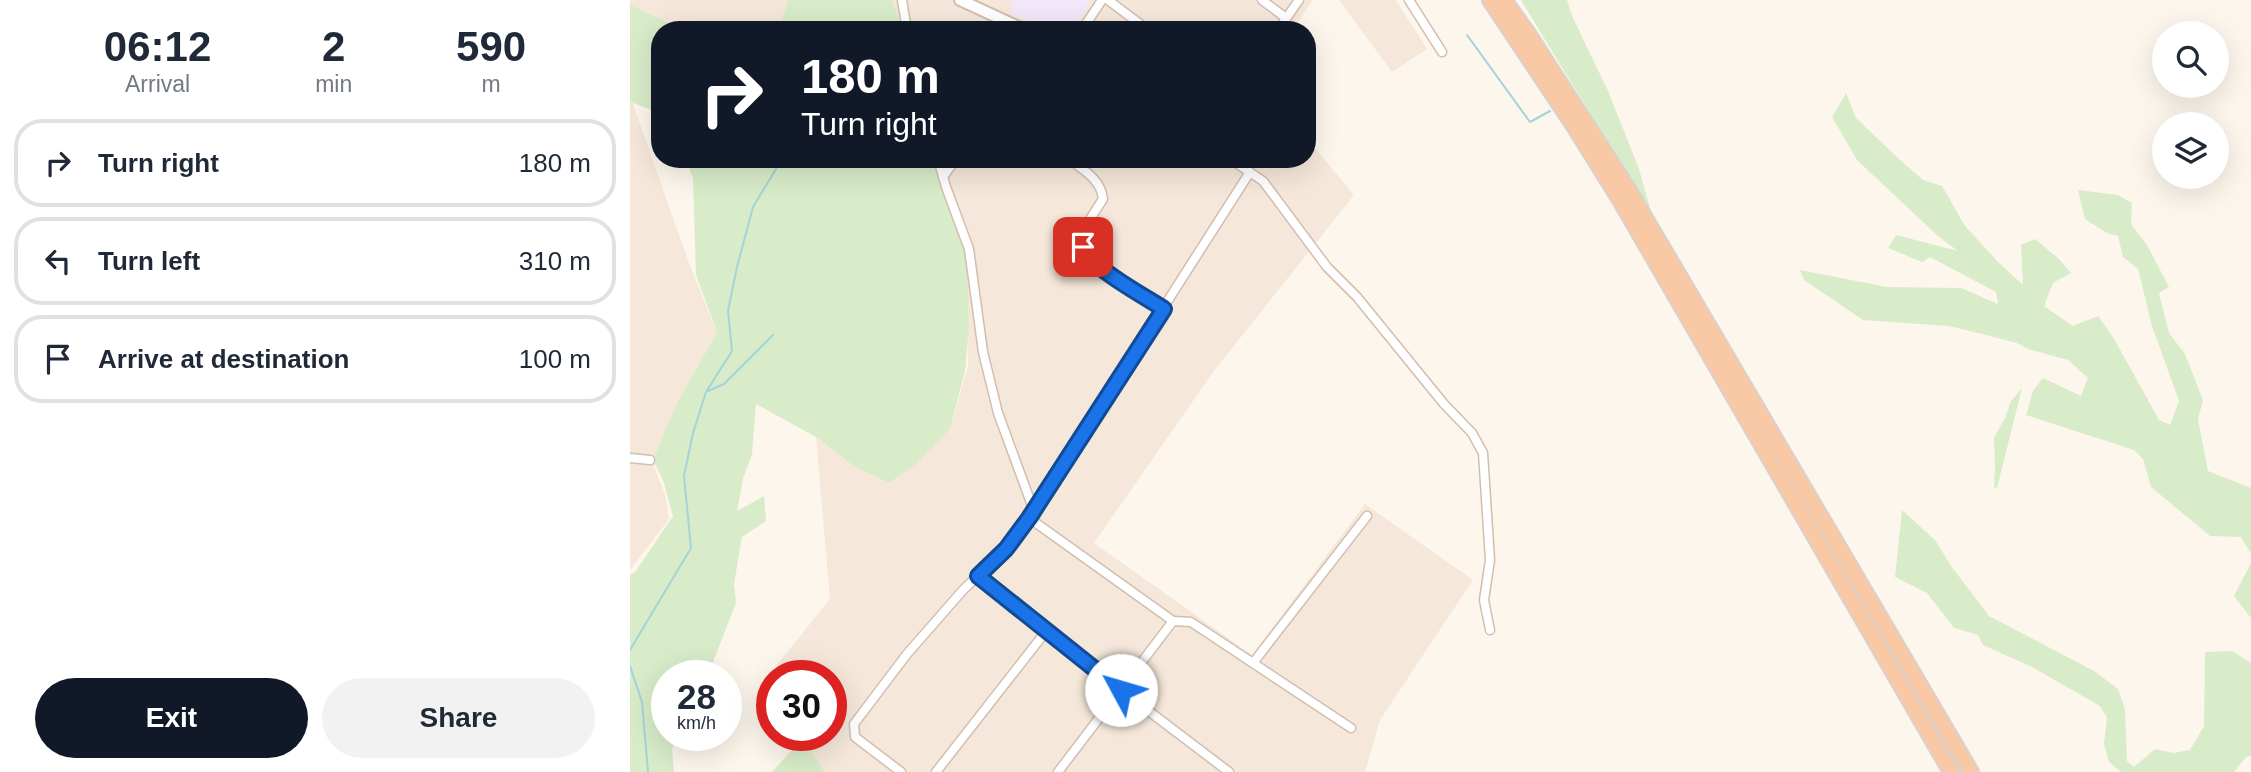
<!DOCTYPE html>
<html lang="en">
<head>
<meta charset="utf-8">
<style>
  body { margin:0; font-family:Helvetica,sans-serif; background:#f2f2f3; color:#1f2937; height:100vh; display:flex; flex-direction:column; font-size:26px; white-space:nowrap }
  * { box-sizing:border-box; margin:0 }
  p { font-size:23px; color:#747a83 }
  .icon { flex:none; width:38px; height:38px; fill:none; stroke:currentColor; stroke-width:2; stroke-linecap:round; stroke-linejoin:round }
  .map { position:relative; flex:1; overflow:hidden }
  .details { display:flex; flex-direction:column; background:#fff; width:630px }
  .details>* { flex:none }
  .top-card { position:absolute; left:21px; top:21px; width:665px; height:147px; border-radius:28px; box-shadow:0 7px 28px #0002; background:#111827; color:#fff; overflow:hidden }
  .buttons { position:absolute; left:1522px; top:21px; display:grid; gap:14px }
  .buttons a { display:grid; place-items:center; width:77px; height:77px; border-radius:50%; background:#fff; box-shadow:0 7px 28px #0002; font-size:35px }
  .speed { position:absolute; left:21px; top:660px; display:flex; gap:14px; font-size:35px; font-weight:700; text-align:center }
  .speed>* { display:grid; place-content:center; width:91px; height:91px; border-radius:50%; background:#fff; box-shadow:0 7px 28px #0002; line-height:1 }
  .speed small { font-size:18px; font-weight:400 }
  .speed .limit { border:10px solid #d22; background:#fff; color:#111 }
  .pin { position:absolute; display:grid; place-items:center; width:60px; height:60px; color:#fff; margin:-30px; border-radius:14px; box-shadow:0 4px 10px #0006 }
  .me { position:absolute; width:77px; margin:-38px; rotate:309deg; stroke-linejoin:round; filter:drop-shadow(0 0 5px #0008) }
  .turn { display:flex; align-items:center; gap:24px; height:147px; padding:0 35px; font-size:32px }
  .turn .icon { width:91px; height:91px; stroke-width:2.5 }
  .turn b { display:block; font-size:49px; line-height:60px }
  .eta { display:flex; justify-content:space-evenly; align-items:center; height:119px; text-align:center }
  .eta b { font-size:42px; font-weight:700; line-height:49px }
  .primary-button { display:flex; gap:14px; margin-top:auto; padding:14px 35px }
  .primary-button a { flex:1; height:80px; border-radius:42px; background:#111827; color:#fff; font-size:28px; font-weight:700; line-height:80px; text-align:center }
  .primary-button a+a { background:#f2f2f3; color:#1f2937 }
  ul { padding:0; list-style:none }
  li { display:flex; align-items:center; gap:21px; height:88px; margin:0 14px 10px; padding:0 21px; border:4px solid #e0e1e3; border-radius:28px }
  li div { flex:1 }
  li b { display:block; font-size:26px }
  li em { font-style:normal }
  main { display:flex; flex:1; min-height:0 }
  .map>svg:first-child { display:block }
  .residential { fill:#f5e8da }
  .education { fill:#f3e8fa }
  .green { fill:#d8ecc9 }
  .lines { fill:none; stroke-linecap:round; stroke-linejoin:round }
  .stream { stroke:#a5d3da; stroke-width:2 }
  .minor-casing { stroke:#d1beb0; stroke-width:11 }
  .tertiary-casing { stroke:#d1beb0; stroke-width:14 }
  .trunk-casing { stroke:#dad1cd; stroke-width:18 }
  .minor { stroke:#fff; stroke-width:8 }
  .tertiary { stroke:#fff; stroke-width:10 }
  .trunk { stroke:#f9c8a4; stroke-width:14 }
  .route-casing { stroke:#114b97; stroke-width:18 }
  .route { stroke:#1a73e8; stroke-width:12 }
</style>
</head>
<body>
<main>
<section class="details">
<div class="eta">
<div><b>06:12</b><p>Arrival</p></div>
<div><b>2</b><p>min</p></div>
<div><b>590</b><p>m</p></div>
</div>
<ul>
<li><svg class="icon" aria-label="right" viewBox="0 0 24 24"><path d="M7 20v-9h11M14 6l5 5-5 5"/></svg><div><b>Turn right</b></div><em>180 m</em></li>
<li><svg class="icon" aria-label="left" viewBox="0 0 24 24"><path d="M17 20v-9H6M10 6l-5 5 5 5"/></svg><div><b>Turn left</b></div><em>310 m</em></li>
<li><svg class="icon" aria-label="arrive" viewBox="0 0 24 24"><path d="M6 21V4h12l-3 4 3 4H6"/></svg><div><b>Arrive at destination</b></div><em>100 m</em></li>
</ul>
<div class="primary-button"><a>Exit</a><a>Share</a></div>
</section>
<div class="map">
<svg width="1621" height="772" viewBox="0 0 1621 772">
  <rect width="100%" height="100%" fill="#fdf6ec"/>
  <g class="residential">
    <path d="M0,0H158L148,30H50L0,5Z"/>
    <path d="M262,0H683L662,30H273Z"/>
    <path d="M709,0H766L797,49L762,72Z"/>
    <path d="M0,102L3,104L60,266L87,332L47,403L24,467L35,494L39,519L0,570Z"/>
    <path d="M677,138L724,195L584,371L464,543L622,655L735,504L843,580L750,720L735,772H195L172,739L181,735H201V725L213,720L201,710V676L158,675L146,666L200,599L186,437L225,467L259,483L285,465L320,429L338,366L337,250L303,159H677Z"/>
  </g>
  <path class="education" d="M381,0H458L459,5L440,30H417L381,13Z"/>
  <g class="green">
    <path d="M158,0H262L273,30H148Z"/>
    <path d="M891,0H937L943,18L978,91L1009,169L1020,208L1029,227Z"/>
    <path d="M0,5L50,28L30,30V113L0,102Z"/>
    <path d="M1216,93L1226,118L1270,160L1293,180L1312,186L1335,226L1369,263L1393,285L1391,245L1405,239L1429,259L1441,273L1423,283L1414,306L1443,326L1468,316L1483,337L1529,420L1540,425L1549,401L1522,326L1508,269L1493,257L1488,236L1477,233L1455,219L1448,190L1488,195L1502,203L1501,224L1517,245L1539,287L1529,293L1539,333L1555,354L1573,400L1568,419L1578,471L1621,488V554L1611,537L1580,536L1521,487L1513,459L1504,450L1396,415L1403,391L1413,378L1451,396L1458,378L1438,360L1398,349L1387,343L1356,335L1319,326L1233,320L1174,280L1170,270L1257,287L1331,288L1368,304L1366,292L1300,257L1292,262L1258,248L1266,235L1328,251L1309,237L1227,160L1202,117Z"/>
    <path d="M55,159H303L337,250L339,327L335,371L320,429L285,465L259,483L225,467L186,437L126,404L122,454L113,479L107,511L134,496L136,521L112,537L104,584L106,603L78,675L37,676V735H47L42,749L44,772H0V575L6,571L43,516L33,480L23,460L47,403L87,332L66,275L63,178Z"/>
    <path d="M1392,388L1367,488L1364,487L1365,466L1364,438L1375,418L1381,401Z"/>
    <path d="M1272,510L1305,540L1321,566L1359,616L1464,671L1488,689L1495,709L1497,761L1504,767L1525,749L1543,753L1560,750L1574,726L1575,652L1602,651L1621,663V756L1616,757L1604,772H1491L1479,762L1474,744L1477,718L1470,706L1402,667L1353,645L1348,635L1324,628L1297,593L1265,577Z"/>
    <path d="M1621,563V618L1604,596Z"/>
    <path d="M172,739L195,772H142Z"/>
  </g>
  <g class="lines">
    <g class="stream">
      <path d="M219,30L220,23"/>
      <path d="M837,35L900,122L920,111"/>
      <path d="M78,391L94,384L143,335"/>
      <path d="M0,650L61,548L54,476L63,433L76,392L102,351L98,311L107,267L123,207L152,159"/>
      <path d="M0,666L12,702L18,772"/>
    </g>
    <defs>
      <g id="minor">
        <path d="M272,0L277,30"/>
        <path d="M478,0L518,30"/>
        <path d="M632,0L656,18"/>
        <path d="M779,0L812,52"/>
        <path d="M452,30L472,0"/>
        <path d="M648,30L669,0"/>
        <path d="M308,159L316,187L339,249L353,352L368,413L404,511"/>
        <path d="M439,159C453,170 471,179 473,199L451,233V240L455,254L473,270L534,309"/>
        <path d="M600,159L633,181L697,267L727,297L814,404L842,433L853,453L860,560L854,600L860,630"/>
        <path d="M313,177L326,159"/>
        <path d="M0,458L20,460"/>
        <path d="M399,518L543,621L428,772"/>
        <path d="M348,576L491,690L599,772"/>
        <path d="M543,621L561,622L721,728"/>
        <path d="M623,663L737,516"/>
        <path d="M271,772L225,737L224,724L277,654L333,590L376,549L399,518L620,172"/>
        <path d="M306,772L417,630"/>
      </g>
      <path id="tertiary" d="M330,0L395,30"/>
      <g id="trunk">
        <path d="M860,0L944,126L990,200L1321,772"/>
        <path d="M874,0L899,35L998,189L1341,772"/>
      </g>
    </defs>
    <use href="#minor" class="minor-casing"/>
    <use href="#tertiary" class="tertiary-casing"/>
    <use href="#trunk" class="trunk-casing"/>
    <use href="#minor" class="minor"/>
    <use href="#tertiary" class="tertiary"/>
    <use href="#trunk" class="trunk"/>
  </g>
  <g class="lines">
    <defs>
      <path id="route" d="M453,247C461,268 514,296 534,309L399,518L376,549L348,576L491,690"/>
    </defs>
    <use href="#route" class="route-casing"/>
    <use href="#route" class="route"/>
  </g>
</svg>
<div class="buttons">
<a><svg class="icon" aria-label="search" viewBox="0 0 24 24"><circle cx="10" cy="10" r="6"/><path d="M15 15l6 6"/></svg></a>
<a><svg class="icon" aria-label="layers" viewBox="0 0 24 24"><path d="M12 4l9 5-9 5-9-5zM3 14l9 5 9-5"/></svg></a>
</div>
<div class="speed"><div>28<small>km/h</small></div><div class="limit">30</div></div>
<div class="pin" style="left:453px;top:247px;background:#d93025"><svg class="icon" aria-label="arrive" viewBox="0 0 24 24"><path d="M6 21V4h12l-3 4 3 4H6"/></svg></div>
<svg class="me" style="left:491px;top:690px" viewBox="-20 -20 40 40"><circle r="19" fill="#fff"/><path d="M0-13L10 11 0 6-10 11z" fill="#1a73e8"/></svg>
<div class="top-card">
<div class="turn"><svg class="icon" aria-label="right" viewBox="0 0 24 24"><path d="M7 20v-9h11M14 6l5 5-5 5"/></svg><div><b>180 m</b>Turn right</div></div>
</div>
</div>
</main>
</body>
</html>
